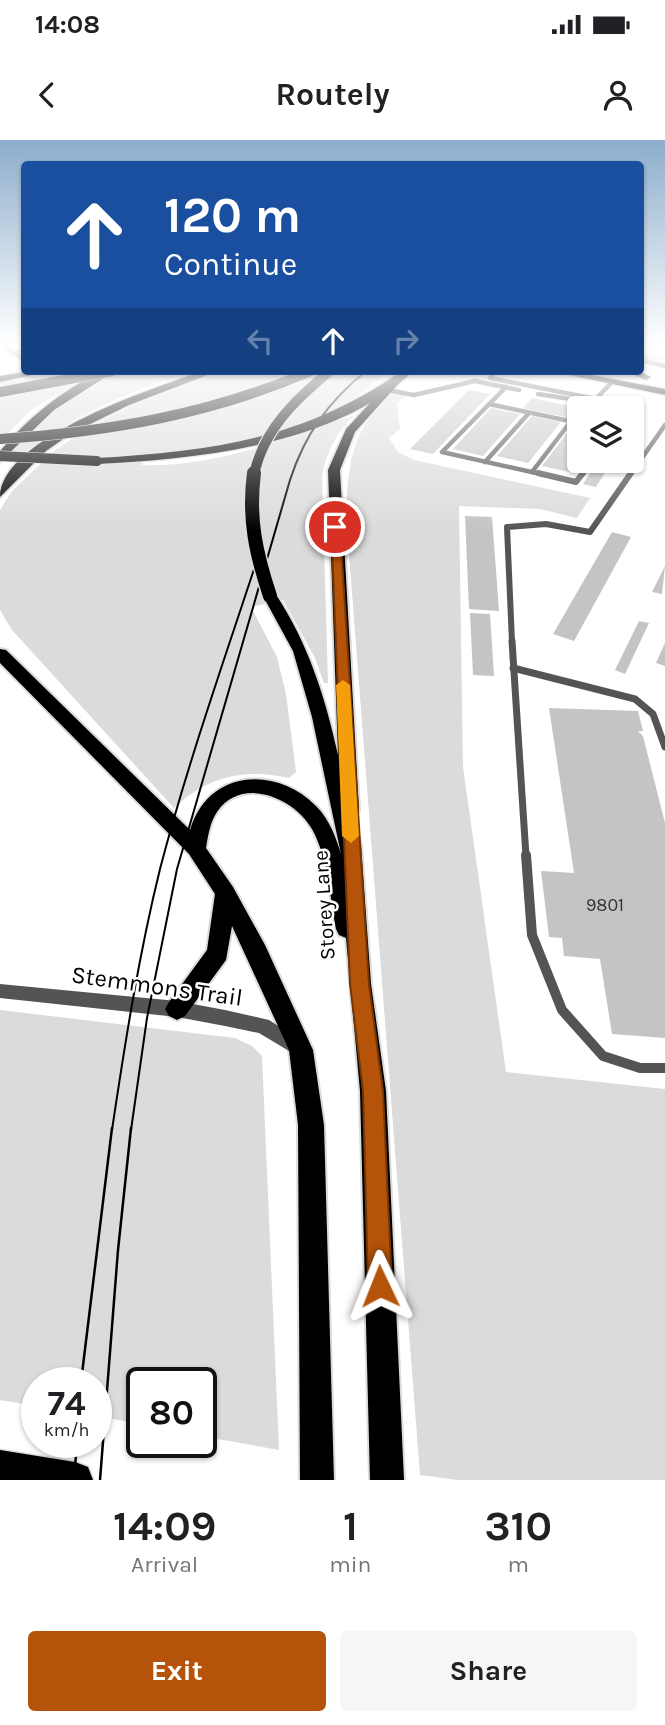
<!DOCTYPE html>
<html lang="en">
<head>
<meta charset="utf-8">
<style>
  body { margin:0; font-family:Karla,sans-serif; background:#f6f6f6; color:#202124; height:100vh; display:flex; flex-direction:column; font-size:26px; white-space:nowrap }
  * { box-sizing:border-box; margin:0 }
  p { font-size:23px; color:#757577 }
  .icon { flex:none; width:38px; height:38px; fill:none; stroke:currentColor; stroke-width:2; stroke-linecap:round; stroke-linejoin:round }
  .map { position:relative; height:1340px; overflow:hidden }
  .sheet { display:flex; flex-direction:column; background:#fff; flex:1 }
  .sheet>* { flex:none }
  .hud { position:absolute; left:21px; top:21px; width:623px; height:214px; border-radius:7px; box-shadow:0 2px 5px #0004; background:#1a4fa0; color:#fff; overflow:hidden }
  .controls { position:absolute; left:567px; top:256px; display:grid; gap:14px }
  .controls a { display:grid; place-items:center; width:77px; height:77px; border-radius:7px; background:#fff; box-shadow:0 2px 5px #0004; font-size:35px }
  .speed { position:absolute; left:21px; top:1227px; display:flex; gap:14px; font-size:35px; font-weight:700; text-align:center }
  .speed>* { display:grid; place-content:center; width:91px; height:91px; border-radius:50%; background:#fff; box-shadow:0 2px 5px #0004; line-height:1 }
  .speed small { font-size:18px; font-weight:400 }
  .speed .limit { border:4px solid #111; border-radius:10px; background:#fff; color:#111 }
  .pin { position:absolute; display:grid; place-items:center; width:60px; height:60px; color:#fff; margin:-30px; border:4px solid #fff; border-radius:50%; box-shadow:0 2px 7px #0007 }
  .me { position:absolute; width:77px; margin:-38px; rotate:358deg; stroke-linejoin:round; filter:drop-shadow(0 0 5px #0008) }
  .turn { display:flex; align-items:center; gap:24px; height:147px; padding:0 28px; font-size:32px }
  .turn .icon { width:91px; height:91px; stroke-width:2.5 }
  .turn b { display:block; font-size:49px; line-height:60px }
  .lanes { display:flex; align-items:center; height:66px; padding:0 28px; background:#0003; justify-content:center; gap:35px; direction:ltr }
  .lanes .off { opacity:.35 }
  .eta { display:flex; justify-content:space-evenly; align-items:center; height:119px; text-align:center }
  .eta b { font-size:42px; font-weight:700; line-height:49px }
  .action { display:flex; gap:14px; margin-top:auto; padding:14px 28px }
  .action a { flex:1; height:80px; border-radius:7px; background:#b45309; color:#fff; font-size:28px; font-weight:700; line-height:80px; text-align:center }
  .action a+a { background:#f6f6f6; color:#202124 }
  .status { display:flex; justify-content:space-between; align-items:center; height:49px; padding:0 35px; background:#fff; direction:ltr }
  .status svg { height:19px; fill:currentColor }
  header { display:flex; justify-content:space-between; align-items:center; height:91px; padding:0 28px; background:#fff; font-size:32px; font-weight:700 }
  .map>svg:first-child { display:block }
  .green { fill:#dbdbdb }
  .building { fill:#c4c4c4 }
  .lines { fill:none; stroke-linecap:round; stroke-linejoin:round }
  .primary-casing { stroke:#dbdbdb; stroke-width:3 }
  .trunk-casing { stroke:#dbdbdb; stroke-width:4 }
  .motorway-casing { stroke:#dbdbdb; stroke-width:3 }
  .service-far3 { stroke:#545454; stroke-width:4.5 }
  .service-far2 { stroke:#545454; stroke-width:6 }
  .service-far1 { stroke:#545454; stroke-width:7 }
  .service { stroke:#545454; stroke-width:10 }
  .minor { fill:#545454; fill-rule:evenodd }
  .primary { fill:#000; fill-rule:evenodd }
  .trunk { fill:#000; fill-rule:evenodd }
  .motorway { fill:#000; fill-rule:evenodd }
  .tram-far1 { stroke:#000; stroke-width:2 }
  .tram { stroke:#000; stroke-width:2.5 }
  .primary-bridge-casing { stroke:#dbdbdb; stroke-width:11; stroke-linecap:butt }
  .trunk-bridge-far1-casing { stroke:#dbdbdb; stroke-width:12; stroke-linecap:butt }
  .trunk-bridge-casing { stroke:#dbdbdb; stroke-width:17; stroke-linecap:butt }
  .primary-bridge { stroke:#000; stroke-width:10 }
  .trunk-bridge-far1 { stroke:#000; stroke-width:10 }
  .trunk-bridge { stroke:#000; stroke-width:14 }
  .route { fill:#b45309; stroke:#753606; stroke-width:2 }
  .slow { fill:#f59e0b }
  .labels { text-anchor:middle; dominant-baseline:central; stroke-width:5; stroke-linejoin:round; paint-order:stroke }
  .number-label { font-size:18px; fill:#313131 }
  .street-label { font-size:21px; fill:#000; stroke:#fff }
  .near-street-label { font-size:24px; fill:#000; stroke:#fff }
</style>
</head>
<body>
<div class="status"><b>14:08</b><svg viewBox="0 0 49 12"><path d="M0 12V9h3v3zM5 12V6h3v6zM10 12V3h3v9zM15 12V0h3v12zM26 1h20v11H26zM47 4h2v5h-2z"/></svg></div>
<header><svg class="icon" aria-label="back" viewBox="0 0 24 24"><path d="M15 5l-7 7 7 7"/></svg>Routely<svg class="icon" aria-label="person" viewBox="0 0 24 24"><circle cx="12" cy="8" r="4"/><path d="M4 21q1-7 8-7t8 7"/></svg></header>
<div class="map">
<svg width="665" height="1340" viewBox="0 0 665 1340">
  <rect width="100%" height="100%" fill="#fff"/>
  <g class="green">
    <path d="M57,231H98L32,269L0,301V242Z"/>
    <path d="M119,231H388C377,239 366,251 354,258C295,294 213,309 145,314L142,325C213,328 288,298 355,275C336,293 326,312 322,338L328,543H324L315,518L283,460L251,467L277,517L286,554L296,632L289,638C244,628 208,636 174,668L12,490L0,470V370L12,351L55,310L90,287L138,263L198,241L185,234C127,253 72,275 24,313L8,312L53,267Z"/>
    <path d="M393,254L407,255L397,263L400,289L389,298L398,312L414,320L590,358L577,378L540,369L459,366L463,627L506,932L665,949V1340H457L420,1335L347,388C346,336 348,288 393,254Z"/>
    <path d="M0,870L235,898L252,906L262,916L279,1310L201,1296V1242H142V1284L96,1276V1242H37V1266L0,1260Z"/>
  </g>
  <g class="building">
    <path d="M640,204H662L665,205L657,210Z"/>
    <path d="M640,210L665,216V217L657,222L640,218Z"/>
    <path d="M469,250L490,254L433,314L410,309Z"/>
    <path d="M532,258L579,268V280L523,268Z"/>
    <path d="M491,268L520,274L483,316L453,309Z"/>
    <path d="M532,276L561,282L528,323L497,316Z"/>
    <path d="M573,285L579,286V320H584L574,333L542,326Z"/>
    <path d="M599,320H613L596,347L583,344Z"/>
    <path d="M465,376L492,377L499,471L469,469Z"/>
    <path d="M612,392L631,397L574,501L553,494Z"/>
    <path d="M665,426L662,454L652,452Z"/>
    <path d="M470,473L490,474L494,536L473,535Z"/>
    <path d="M639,481L649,483L625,534L615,530Z"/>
    <path d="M665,503V526L656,523Z"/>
    <path d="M549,568L638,571L643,591H638L643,596L665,683V898L612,894L600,819L564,816L562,798L549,797L541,731L574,733Z"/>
  </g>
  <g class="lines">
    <defs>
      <g id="primary">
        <path d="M30,231H51L0,242V236Z"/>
        <path d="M402,231H413C336,305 198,319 97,324L92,321L97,318C213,311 304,299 402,231Z"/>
        <path d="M550,231H570L665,249V255Z"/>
        <path d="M626,231H639L651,237L646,240Z"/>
      </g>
      <g id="trunk">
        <path d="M102,231H115L54,270L0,322V311C29,277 62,250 102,231Z"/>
        <path d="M203,231H218L129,265L72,293L46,311L0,357C0,298 156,247 203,231Z"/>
        <path d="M392,239L401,241L355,292L340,330L359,670L353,676L361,706L371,844L386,951L404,1340H370L360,951L346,798L339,795L336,789C330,757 328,718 312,689C294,657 241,636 217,672C210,682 208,696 206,708L233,747L265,805L313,910L324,985L334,1340H300L298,985L289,910L232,786L226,820L185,876L177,880L169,876L165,869L169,862L207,810L215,754L189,714L0,523V509L6,510L190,690C208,630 275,625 316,666C329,679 336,697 341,714L312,577L293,511L263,456L265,453H275C308,503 325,556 338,615L328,330L346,289Z"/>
      </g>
      <path id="motorway" d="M0,1310L75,1322L88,1327L93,1340H0Z"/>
    </defs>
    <use href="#primary" class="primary-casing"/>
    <use href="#trunk" class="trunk-casing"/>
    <use href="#motorway" class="motorway-casing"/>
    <g class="service-far3">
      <path d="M2,204L14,213"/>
      <path d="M24,211L14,213L24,220"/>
      <path d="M640,220L665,226"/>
      <path d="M496,231L490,238L596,259L612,242"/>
      <path d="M506,247L442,312L545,335"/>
      <path d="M382,249L414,255L475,241L519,250"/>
      <path d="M538,254L590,262"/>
      <path d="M489,264L579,283"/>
      <path d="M485,322L529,273"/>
      <path d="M532,332L571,281"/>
      <path d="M582,335L594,320"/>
      <path d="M630,335L665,285"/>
    </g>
    <g class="service-far2">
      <path d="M538,333L576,342L583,333"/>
      <path d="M512,502L507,387L546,384L590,392L631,333"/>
    </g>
    <g class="service-far1">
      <path d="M512,501L526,716"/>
      <path d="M513,528L635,559L653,574L665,607"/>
    </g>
    <path class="service" d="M526,715L532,795L562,870L603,916L640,928H665"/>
    <path class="minor" d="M0,844L177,861L225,870L269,880L305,903L308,909L305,915L299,917L259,893L225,886L177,877L0,858Z"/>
    <use href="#primary" class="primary"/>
    <use href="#trunk" class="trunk"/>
    <use href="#motorway" class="motorway"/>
    <g class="tram-far1">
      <path d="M112,990C125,903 139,814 160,729C188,622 225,518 259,414"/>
      <path d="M131,990L147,878L177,729L290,340C305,294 328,262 366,231"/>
    </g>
    <g class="tram">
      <path d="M81,1242L112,988"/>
      <path d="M74,1340L77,1302"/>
      <path d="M100,1340L118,1110L131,988"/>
    </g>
    <defs>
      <g id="primary-bridge">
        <path d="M0,252L112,231"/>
        <path d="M0,299C109,292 211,274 311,231"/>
        <path d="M0,316L97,321"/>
      </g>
      <path id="trunk-bridge-far1" d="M254,335C263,290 296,259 330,231"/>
      <path id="trunk-bridge" d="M254,333C248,378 256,414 270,456"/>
    </defs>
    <use href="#primary-bridge" class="primary-bridge-casing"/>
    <use href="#trunk-bridge-far1" class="trunk-bridge-far1-casing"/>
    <use href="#trunk-bridge" class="trunk-bridge-casing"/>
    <use href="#primary-bridge" class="primary-bridge"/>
    <use href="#trunk-bridge-far1" class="trunk-bridge-far1"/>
    <use href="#trunk-bridge" class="trunk-bridge"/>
  </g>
  <linearGradient id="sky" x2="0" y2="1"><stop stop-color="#8cadcc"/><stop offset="0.52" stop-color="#fff"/><stop offset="1" stop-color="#fff" stop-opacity="0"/></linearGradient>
  <rect width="665" height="391" fill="url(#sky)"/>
  <path class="route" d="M331,385L340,387L369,844L383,951L392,1146L388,1154L380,1158L371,1154L368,1146L363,951L350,844Z"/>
  <path class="slow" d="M343,540L350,545L359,696L351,703L342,696L336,545Z"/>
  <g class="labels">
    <g class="number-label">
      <text x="605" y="765">9801</text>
    </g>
    <g class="street-label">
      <text transform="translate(324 765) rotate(-94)">Storey Lane</text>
    </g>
    <g class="near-street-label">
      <text transform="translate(157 846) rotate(8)">Stemmons Trail</text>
    </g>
  </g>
</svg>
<div class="controls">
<a><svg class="icon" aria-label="layers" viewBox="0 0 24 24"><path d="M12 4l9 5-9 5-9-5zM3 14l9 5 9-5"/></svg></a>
</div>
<div class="speed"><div>74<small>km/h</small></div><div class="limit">80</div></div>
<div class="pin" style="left:335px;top:387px;background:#d93025"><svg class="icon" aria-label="arrive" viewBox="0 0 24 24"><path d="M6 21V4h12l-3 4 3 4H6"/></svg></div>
<svg class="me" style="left:380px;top:1146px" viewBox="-20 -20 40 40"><path d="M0-17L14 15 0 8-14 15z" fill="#b45309" stroke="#fff" stroke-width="4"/></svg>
<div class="hud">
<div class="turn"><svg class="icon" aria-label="ahead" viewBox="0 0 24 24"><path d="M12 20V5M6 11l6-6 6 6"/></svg><div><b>120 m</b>Continue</div></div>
<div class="lanes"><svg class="icon off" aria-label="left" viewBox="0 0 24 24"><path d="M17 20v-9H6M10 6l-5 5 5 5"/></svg><svg class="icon" aria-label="ahead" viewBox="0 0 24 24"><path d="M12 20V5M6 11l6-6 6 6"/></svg><svg class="icon off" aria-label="right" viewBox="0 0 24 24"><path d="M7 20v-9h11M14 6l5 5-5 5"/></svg></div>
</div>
</div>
<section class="sheet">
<div class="eta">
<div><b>14:09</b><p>Arrival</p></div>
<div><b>1</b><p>min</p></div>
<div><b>310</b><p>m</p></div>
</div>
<div class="action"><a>Exit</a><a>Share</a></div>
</section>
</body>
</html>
